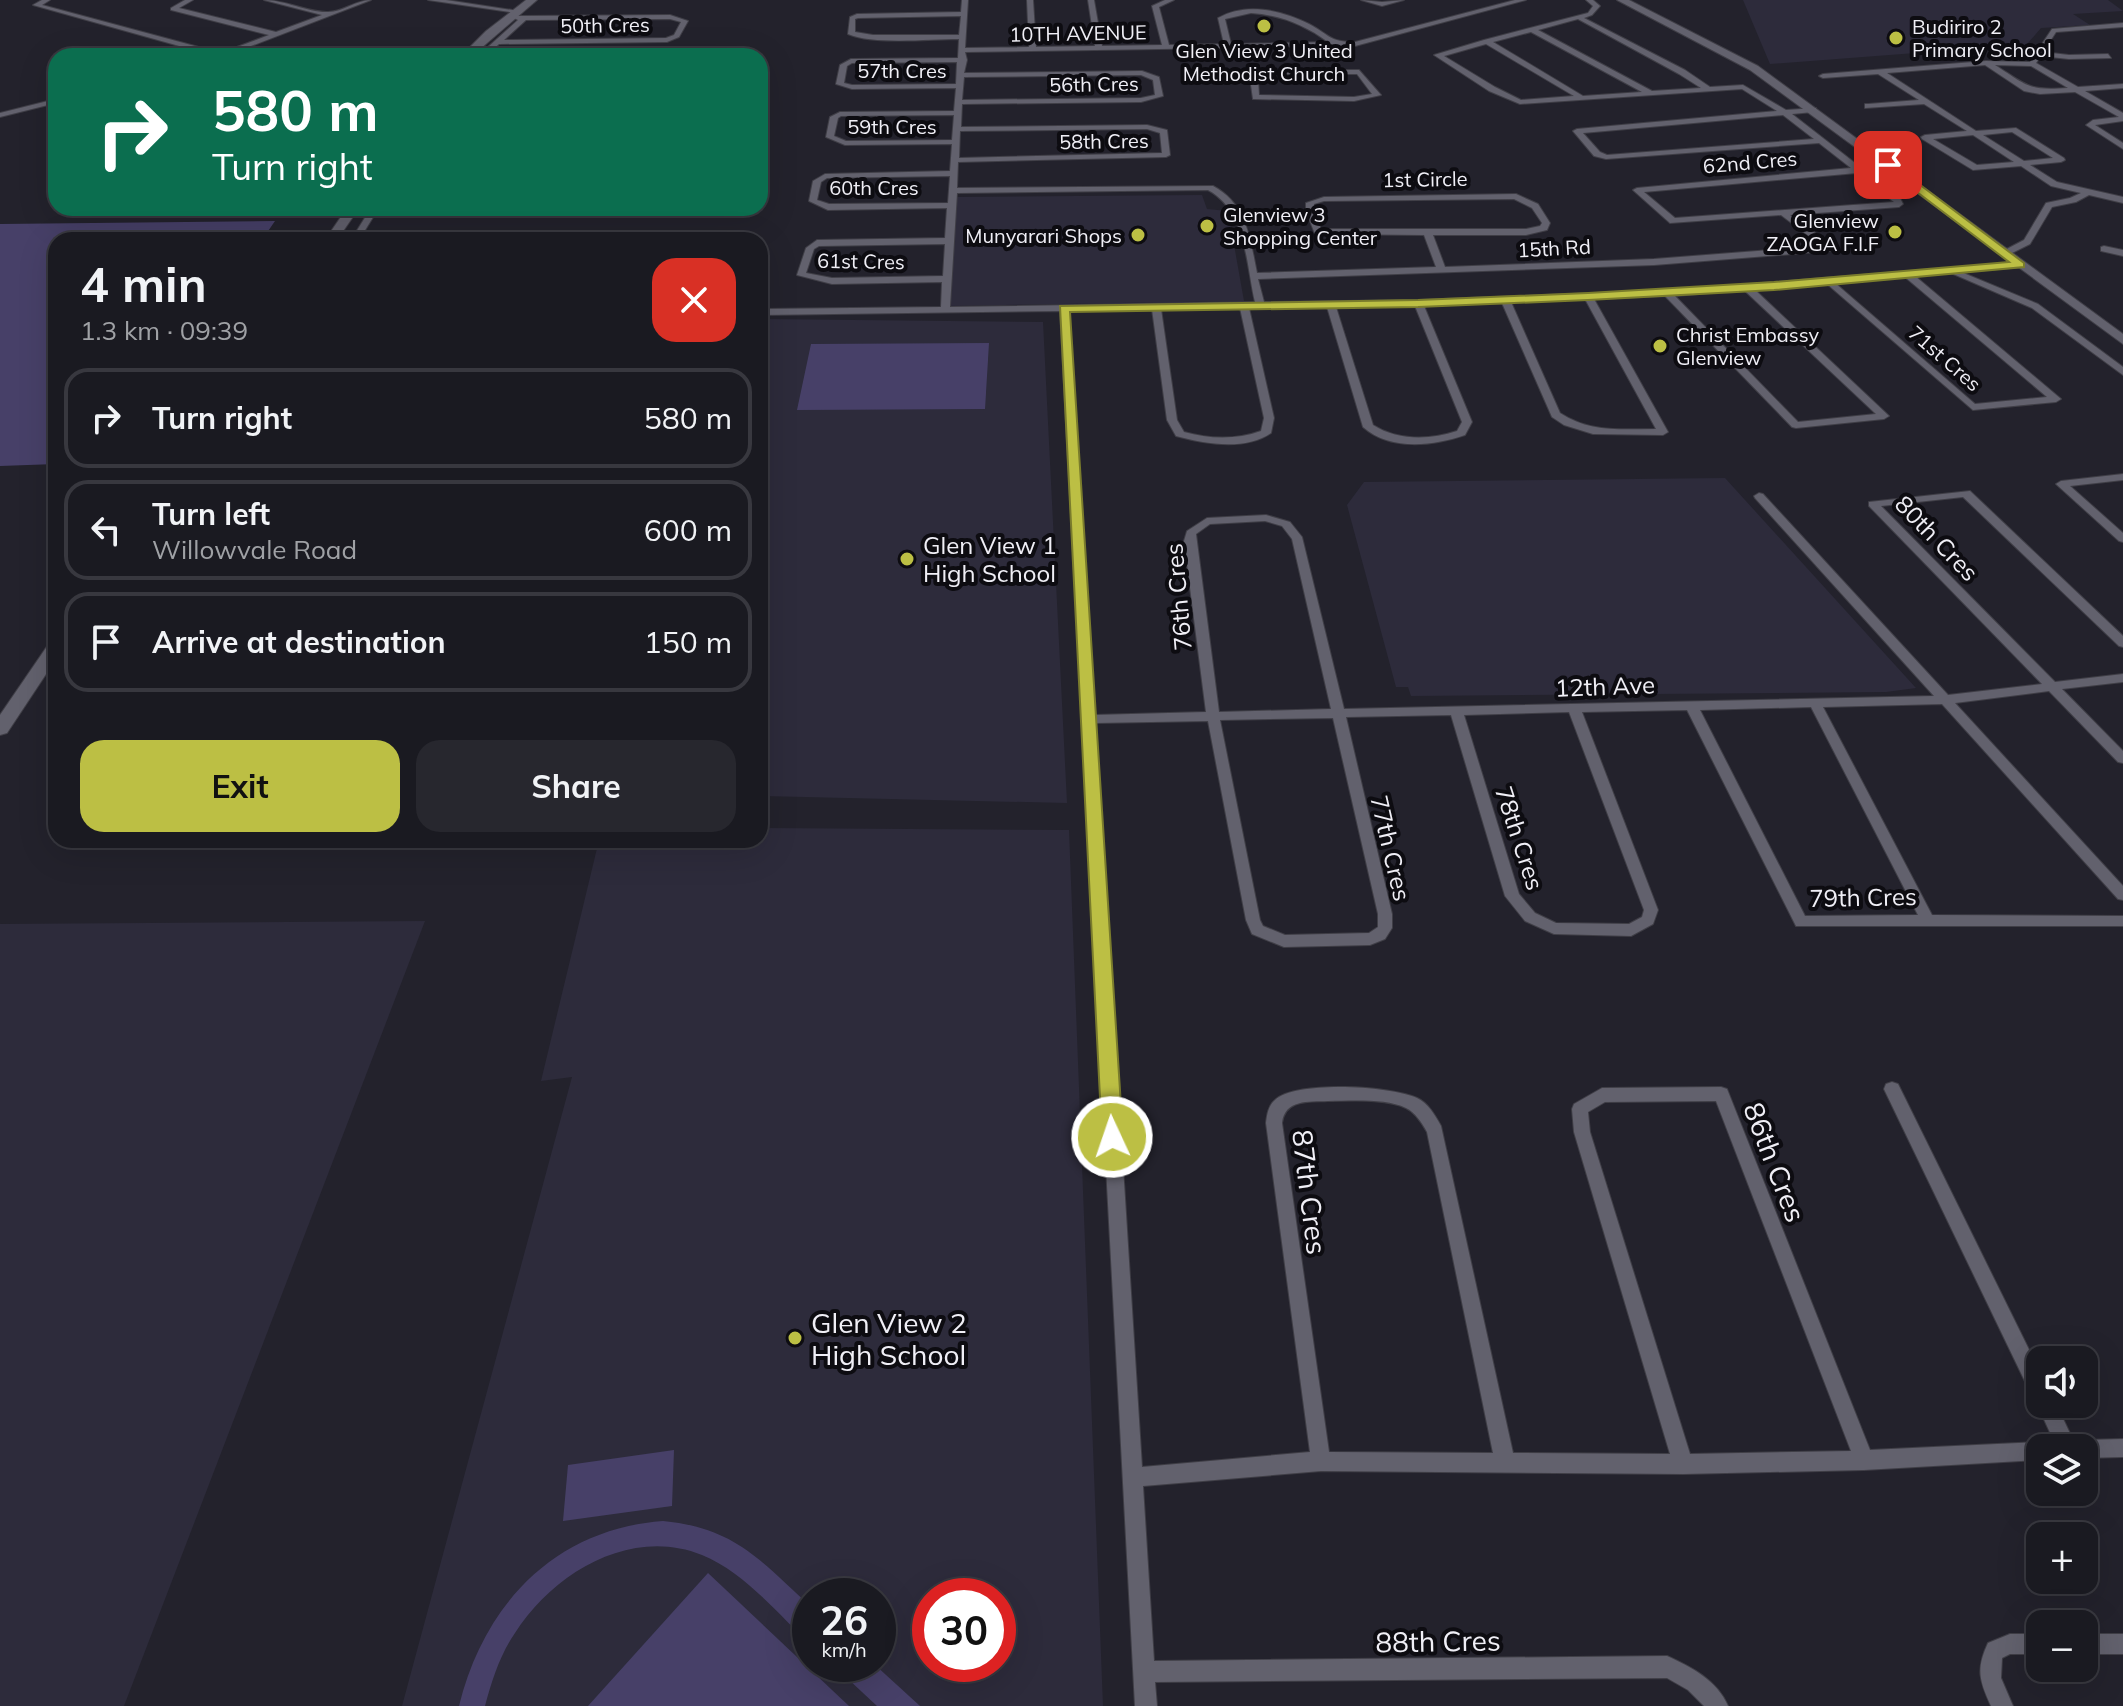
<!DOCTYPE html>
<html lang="en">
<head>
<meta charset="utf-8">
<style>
  body { margin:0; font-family:Mulish,sans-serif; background:#27272e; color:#f1f3f6; height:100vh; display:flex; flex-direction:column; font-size:30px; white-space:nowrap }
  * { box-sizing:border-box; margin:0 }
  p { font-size:26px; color:#9fa1a5 }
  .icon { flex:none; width:44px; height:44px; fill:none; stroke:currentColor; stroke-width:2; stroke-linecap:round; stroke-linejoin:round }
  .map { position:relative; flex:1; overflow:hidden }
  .side { position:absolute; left:48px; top:232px; width:720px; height:616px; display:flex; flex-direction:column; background:#1a1a21; border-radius:24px; box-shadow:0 8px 32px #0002,0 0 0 2px #38383f }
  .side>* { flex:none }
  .hud { position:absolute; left:48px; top:48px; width:720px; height:168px; border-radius:24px; box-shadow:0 8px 32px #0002,0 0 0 2px #38383f; background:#0b6e4f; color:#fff; overflow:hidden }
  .tools { position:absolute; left:2026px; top:1346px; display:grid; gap:16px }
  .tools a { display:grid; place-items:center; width:72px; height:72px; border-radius:16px; background:#1a1a21; box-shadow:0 8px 32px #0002,0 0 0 2px #38383f; font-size:40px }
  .speed { position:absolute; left:792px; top:1578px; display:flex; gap:16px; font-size:40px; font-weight:700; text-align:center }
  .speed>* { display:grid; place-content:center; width:104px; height:104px; border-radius:50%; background:#1a1a21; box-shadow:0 8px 32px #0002,0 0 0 2px #38383f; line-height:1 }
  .speed small { font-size:20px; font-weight:400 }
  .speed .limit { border:12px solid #d22; background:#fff; color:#111 }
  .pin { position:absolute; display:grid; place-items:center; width:68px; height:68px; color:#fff; margin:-34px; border-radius:16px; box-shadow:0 4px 12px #0006 }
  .me { position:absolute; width:88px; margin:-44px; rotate:357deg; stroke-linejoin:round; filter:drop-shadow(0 0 6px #0008) }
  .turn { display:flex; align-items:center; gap:28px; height:168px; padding:0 32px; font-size:36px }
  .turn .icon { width:104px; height:104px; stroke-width:2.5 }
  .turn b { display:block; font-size:56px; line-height:68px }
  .round { display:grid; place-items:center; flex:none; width:84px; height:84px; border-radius:24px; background:#27272e }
  .overview { display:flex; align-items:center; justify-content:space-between; height:136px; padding:0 32px }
  h1 { font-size:48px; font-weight:700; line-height:60px }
  .button { display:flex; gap:16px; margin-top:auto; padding:16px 32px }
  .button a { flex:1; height:92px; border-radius:24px; background:#bcbf44; color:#111; font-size:32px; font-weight:700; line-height:92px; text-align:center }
  .button a+a { background:#27272e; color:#f1f3f6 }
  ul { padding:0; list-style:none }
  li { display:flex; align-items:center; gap:24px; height:100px; margin:0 16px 12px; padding:0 16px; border:4px solid #38383f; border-radius:24px }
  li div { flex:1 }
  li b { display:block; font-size:30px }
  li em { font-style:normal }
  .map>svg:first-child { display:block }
  .built { fill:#2d2b3b; fill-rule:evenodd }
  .green { fill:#474068 }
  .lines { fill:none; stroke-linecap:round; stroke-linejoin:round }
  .street-casing { stroke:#3f3e46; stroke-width:2 }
  .secondary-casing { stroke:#3f3e46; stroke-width:2 }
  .street { fill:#62616d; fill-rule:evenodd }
  .secondary { fill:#62616d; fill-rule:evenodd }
  .route { fill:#bcbf44; stroke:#7a7c2c; stroke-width:2 }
  .poi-dot { fill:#bcbf44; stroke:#0d0c11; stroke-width:3 }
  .labels { text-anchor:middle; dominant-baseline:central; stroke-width:8; stroke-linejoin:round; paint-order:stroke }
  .far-street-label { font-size:20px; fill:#f0eff6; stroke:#0d0c11 }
  .far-poi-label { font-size:20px; fill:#f0eff6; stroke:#0d0c11; text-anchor:start }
  .street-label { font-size:24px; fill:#f0eff6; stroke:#0d0c11 }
  .poi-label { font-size:24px; fill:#f0eff6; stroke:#0d0c11; text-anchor:start }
  .near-street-label { font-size:28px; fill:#f0eff6; stroke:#0d0c11 }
  .near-poi-label { font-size:28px; fill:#f0eff6; stroke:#0d0c11; text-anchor:start }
</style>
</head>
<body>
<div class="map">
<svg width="2123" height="1706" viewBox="0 0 2123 1706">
  <rect width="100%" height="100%" fill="#23222c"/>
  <g class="built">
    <path d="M1743,0H2108L2123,11L2073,14L2090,25L2041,28L2022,50L1994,47L1770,64Z"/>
    <path d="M1202,195L1207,209L1228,211L1244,301L948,306L956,197Z"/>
    <path d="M760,319L1043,322L1067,803L760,796Z"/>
    <path d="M1725,478L1916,688L1886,692L1411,696L1408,687H1396L1347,505L1364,482Z"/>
    <path d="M760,828L1069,830L1103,1706H402L572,1077L541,1081L599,840H760ZM810,1596H878V1664H810ZM930,1596H998V1664H930Z"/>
    <path d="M425,921L124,1706H0V924Z"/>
  </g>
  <g class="green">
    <path d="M275,221L262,240H56V464L0,466V224Z"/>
    <path d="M989,343L985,409L797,410L811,344Z"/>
    <path d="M674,1450L672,1506L563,1521L568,1465Z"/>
    <path d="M663,1521C735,1528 760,1560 810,1606V1644C778,1614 744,1572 702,1555C631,1526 553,1573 515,1633C500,1655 492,1680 485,1706H459C484,1604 555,1529 663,1521Z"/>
    <path d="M708,1573L849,1706H588Z"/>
    <path d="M832,1664H874L920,1706H877Z"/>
  </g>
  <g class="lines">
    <defs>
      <g id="street">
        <path d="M42,0H50L42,5L221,53L269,35L171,10V8L185,0H193L179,8L276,32L322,15L264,0C285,0 310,13 328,12C343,12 356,0 371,0L225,56H215L33,5Z"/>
        <path d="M428,0H446L519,11L516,13Z"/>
        <path d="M962,0H968L965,48L1029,47L1027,0H1033L1036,47L1095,46L1088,0H1094L1102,46L1162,45L1152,6L1165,0H1174L1159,7L1169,45L1224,44L1218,18C1246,2 1281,10 1309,24C1330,35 1329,42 1355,42L1515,0H1526L1355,46L965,52L967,60L964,73L1142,71L1159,77L1163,96L1141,102L962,104L961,127L1147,125L1167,130L1170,155L1166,157L958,162L957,188L1213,186C1247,204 1250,239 1257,273L1436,267L1424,235L1315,234L1306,211V203L1324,197L1516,194L1538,204L1550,223L1547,230L1526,235H1433L1445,267L1654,259L1822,246L1781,215L1670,223L1633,190L1637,188L1851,168L1819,143L1606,159L1594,156L1573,131L1577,129L1777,111L1742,89L1520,104L1489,91L1434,55L1484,40L1588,13L1593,6L1586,0H1593L1600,6L1592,15L1584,18L1685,70L1710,87L1743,85L1786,110L1816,108V112H1813L1792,114L1900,198L1903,204L1899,207L1790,215L1833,246L1834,248L1830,251L1654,265L1258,279L1264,302L1418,300L1675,290L2020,262L2023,263V267L1961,272L2038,304L2123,367V375L2032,308L1951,273L1915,276L2061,399L2056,402L1973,410L1826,283L1754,289L1889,416L1884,419L1796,428L1792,427L1665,296L1594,299L1668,432L1663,435L1593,434L1564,425L1552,417L1502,303L1424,306L1472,422L1465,435C1433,446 1390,451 1363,427L1327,307L1249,308L1274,418L1271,433C1245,451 1205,444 1176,436L1167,420L1152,309L1069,311L1094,715L1206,712L1184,541L1187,531L1207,518L1266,515L1290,522L1302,537L1344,709L1934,696L1755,498L1754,496L1759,493L1763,494L1948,695L2042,684L1869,506V502L1970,491L2123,636V647L2119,646L1963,497L1881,506L2055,682L2123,674V682L2062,689L2123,751V763L2118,762L2049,691L1955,703L2123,886V900L2118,899L1942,704L1823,707L1932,915L2123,916V926H1796L1687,710L1582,712L1658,910L1653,924L1631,936L1554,934L1525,921L1505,896L1451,715L1346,717L1392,914V928L1385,939L1370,945L1284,947L1252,934L1246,920L1208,721L1095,723L1142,1467L1310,1452L1266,1123C1267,1115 1268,1106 1275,1100C1296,1080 1392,1086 1417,1098C1428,1103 1435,1115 1441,1126L1513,1453L1670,1454L1574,1132L1572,1109L1574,1104L1602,1088L1721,1087L1727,1089L1870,1450L2040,1442L2047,1444L2048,1448H2040V1460L1864,1470L1683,1474L1321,1471L1143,1486L1154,1661L1667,1656C1691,1667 1717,1680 1728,1706H1704L1688,1690L1667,1678L1155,1682L1157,1706H1135L1060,311L760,315V309L941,307L942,282L832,284L797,275L806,248L817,240L945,238L947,208L828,210L809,201L813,181L825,174L950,171L952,144L845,145L826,137L830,117L840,112L954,111L956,88L852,89L836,84L840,65L851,59L958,58L959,39C929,39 873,45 848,34L850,17L857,14L961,12ZM1251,13C1280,15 1305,25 1328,42L1231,44L1225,19ZM961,16L959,35H873L855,32V19L858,18ZM1578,19L1679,74L1701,88L1652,91L1538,30ZM1531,32L1642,92L1583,96L1493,42ZM1486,44L1574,96L1521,100L1495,87L1444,56ZM957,62L956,84L852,85L844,83L847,66L852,63ZM1141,75L1153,80L1155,95L1141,98L962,100L964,77ZM954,115L952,140L846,141L834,136L838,118L841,116ZM1783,115L1814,139L1607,155L1600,152L1583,133ZM1147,129L1160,133L1162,153L959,158L960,131ZM1857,173L1894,202L1675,218L1644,192ZM950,176L948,203L829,204L817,200L821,182L827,178ZM1208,190C1247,211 1246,265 1255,302L950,307L957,193ZM1514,199L1532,208L1542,223L1540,226L1526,229H1321L1314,211V204L1324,201ZM945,244L943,276L832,278L806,273L814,249L819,246ZM1905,277L2047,397L1975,404L1835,283ZM1744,290L1876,414L1798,422L1675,296ZM1585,299L1656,429C1622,429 1590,433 1560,413L1511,302ZM1415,306L1462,422L1457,431C1430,440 1398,441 1373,425L1336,307ZM1240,308L1264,418L1261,431C1236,440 1209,439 1184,432L1177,420L1161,309ZM1265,521L1282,526L1292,539L1331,709L1219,712L1196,534L1210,524ZM1811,707L1918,915L1805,916L1700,710ZM1569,712L1644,910L1642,917L1629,924L1556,923L1535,913L1519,894L1464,715ZM1333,718L1378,914V927L1369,933L1285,935L1263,926L1260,920L1220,720ZM1328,1101C1349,1101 1386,1098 1406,1108C1415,1112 1422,1123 1427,1132L1493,1453L1329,1452L1282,1123C1285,1099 1308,1102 1328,1101ZM1716,1101L1851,1451L1690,1454L1590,1132L1588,1112L1605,1102Z"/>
        <path d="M1361,0L1382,2L1404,0L1382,6Z"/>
        <path d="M670,15L688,21L679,37L667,42L499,44L486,56H478L518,20L514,18L517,16ZM670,19L681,22L674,35L666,38L504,40L526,20Z"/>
        <path d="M2123,23V27L2056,32L2043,52L2069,55L2108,54L2111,58L2069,59L2041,56L2036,63L2078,87L2123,84V88L2085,91L2123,113V121L2095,125L2123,143V149L2086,125L2093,120L2119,117L2075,92L2040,94L2024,91L1985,65L1887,73L1976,131L2016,128L2064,158L2065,160L2061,162L2030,165L2057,182L2123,197V203L2089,195L2076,202L2052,207L2030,244L2006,256L2003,255V251L2024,240L2046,203L2070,198L2081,193L2051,186L2021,166L1973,170L1922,139L1921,137L1925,135L1967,131L1924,104L1865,108V104H1868L1919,100L1878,74L1823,78L1819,76L1823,74L1986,61L2030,62L2052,29ZM1995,65L2031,66L2068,88C2028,91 2028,86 1995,65ZM2012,132L2053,158L2024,161L1983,135ZM1973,135L2014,162L1977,165L1933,139Z"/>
        <path d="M1267,70H1359L1381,95L1354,101L1253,99L1250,78ZM1268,74H1357L1372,94L1354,97L1259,95L1258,79Z"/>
        <path d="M56,99V103L0,117V113Z"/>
        <path d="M371,208L378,209L602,208L598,211L375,214L359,240H351Z"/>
        <path d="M2104,246L2123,250V256L2101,251V247Z"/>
        <path d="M2123,474V480L2070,486L2123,533V542L2119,541L2056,484L2061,481Z"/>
        <path d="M1892,1082L1898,1084L2040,1372V1404H2056L2076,1446L2077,1442L2084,1440L2123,1439V1457L2084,1458V1448H2057L2037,1404L2038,1400L2033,1398L1884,1089L1886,1084Z"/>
        <path d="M2010,1634H2040V1654H2010L2002,1658L2001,1678L2013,1706H1991C1979,1680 1976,1669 1988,1643Z"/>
        <rect x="2084" y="1634" width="39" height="20"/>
      </g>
      <g id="secondary">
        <path d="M526,0H537L472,56H461L486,31Z"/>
        <path d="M1617,0H1629L1758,66L2123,334V344L1750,70Z"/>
        <path d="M347,208H359L337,240H325Z"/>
        <path d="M56,641V659L7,733L0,735V715L50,642Z"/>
      </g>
    </defs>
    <use href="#street" class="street-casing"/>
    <use href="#secondary" class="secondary-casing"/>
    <use href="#street" class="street"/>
    <use href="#secondary" class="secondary"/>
  </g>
  <path class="route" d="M1884,163H1891L2024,263V267L1774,290L1588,300L1418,307L1070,312L1123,1137L1120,1144L1112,1146L1105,1144L1102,1137L1060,306L1418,300L1588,293L1774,282L2009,262L1884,167Z"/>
  <g class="poi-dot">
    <circle cx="1264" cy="26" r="8"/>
    <circle cx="1896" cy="38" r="8"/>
    <circle cx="1207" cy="226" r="8"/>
    <circle cx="1895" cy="232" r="8"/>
    <circle cx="1138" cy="235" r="8"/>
    <circle cx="1660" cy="346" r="8"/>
    <circle cx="907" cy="559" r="8"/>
    <circle cx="795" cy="1338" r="8"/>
  </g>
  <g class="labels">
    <g class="far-street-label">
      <text transform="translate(605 25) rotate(-1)">50th Cres</text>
      <text transform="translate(1078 33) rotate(-1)">10TH AVENUE</text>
      <text x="902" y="70">57th Cres</text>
      <text transform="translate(1094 84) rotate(-1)">56th Cres</text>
      <text x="892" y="126">59th Cres</text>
      <text transform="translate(1104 141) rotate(-1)">58th Cres</text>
      <text transform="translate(1750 162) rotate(-5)">62nd Cres</text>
      <text transform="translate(1425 179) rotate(-1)">1st Circle</text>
      <text x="874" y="187">60th Cres</text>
      <text transform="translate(1554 248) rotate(-3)">15th Rd</text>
      <text transform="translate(861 261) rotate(1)">61st Cres</text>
      <text transform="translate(1945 358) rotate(41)">71st Cres</text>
    </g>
    <g class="far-poi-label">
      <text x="1912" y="26">Budiriro 2<tspan x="1912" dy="23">Primary School</tspan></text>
      <text x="1264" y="50" text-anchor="middle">Glen View 3 United<tspan x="1264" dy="23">Methodist Church</tspan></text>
      <text x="1223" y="214">Glenview 3<tspan x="1223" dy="23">Shopping Center</tspan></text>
      <text x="1879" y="220" text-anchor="end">Glenview<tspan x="1879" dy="23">ZAOGA F.I.F</tspan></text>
      <text x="1122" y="235" text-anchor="end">Munyarari Shops</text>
      <text x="1676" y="334">Christ Embassy<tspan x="1676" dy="23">Glenview</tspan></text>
    </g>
    <g class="street-label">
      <text transform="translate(1937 538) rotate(46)">80th Cres</text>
      <text transform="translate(1178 597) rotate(-95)">76th Cres</text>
      <text transform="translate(1605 686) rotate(-2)">12th Ave</text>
      <text transform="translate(1520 838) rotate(72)">78th Cres</text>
      <text transform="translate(1391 848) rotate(77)">77th Cres</text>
      <text transform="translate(1863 897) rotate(-1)">79th Cres</text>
    </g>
    <g class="poi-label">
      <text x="923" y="545">Glen View 1<tspan x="923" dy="28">High School</tspan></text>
    </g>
    <g class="near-street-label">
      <text transform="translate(1775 1162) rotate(69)">86th Cres</text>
      <text transform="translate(1310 1192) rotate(83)">87th Cres</text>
      <text transform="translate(1438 1641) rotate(-1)">88th Cres</text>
    </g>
    <g class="near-poi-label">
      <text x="811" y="1322">Glen View 2<tspan x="811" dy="32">High School</tspan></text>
    </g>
  </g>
</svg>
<div class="tools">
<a><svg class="icon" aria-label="sound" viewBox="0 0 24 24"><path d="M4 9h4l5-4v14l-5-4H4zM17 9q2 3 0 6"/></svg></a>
<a><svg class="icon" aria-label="layers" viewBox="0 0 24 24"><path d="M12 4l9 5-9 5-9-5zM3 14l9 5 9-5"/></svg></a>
<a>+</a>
<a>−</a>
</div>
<div class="speed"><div>26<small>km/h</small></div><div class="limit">30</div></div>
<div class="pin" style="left:1888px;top:165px;background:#d93025"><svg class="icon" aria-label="arrive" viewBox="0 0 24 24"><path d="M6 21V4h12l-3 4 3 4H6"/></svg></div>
<svg class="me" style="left:1112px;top:1137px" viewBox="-20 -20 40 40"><circle r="17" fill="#bcbf44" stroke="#fff" stroke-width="3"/><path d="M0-11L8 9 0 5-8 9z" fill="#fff"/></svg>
<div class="hud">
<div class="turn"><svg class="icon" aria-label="right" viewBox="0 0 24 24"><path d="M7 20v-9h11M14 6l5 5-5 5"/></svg><div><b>580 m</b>Turn right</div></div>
</div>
<section class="side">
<div class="overview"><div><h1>4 min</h1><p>1.3 km · 09:39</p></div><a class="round" style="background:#d93025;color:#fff"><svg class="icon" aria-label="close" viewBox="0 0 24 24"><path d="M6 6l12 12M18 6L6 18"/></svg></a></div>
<ul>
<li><svg class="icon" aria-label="right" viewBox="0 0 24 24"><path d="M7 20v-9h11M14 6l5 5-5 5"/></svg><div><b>Turn right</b></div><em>580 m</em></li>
<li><svg class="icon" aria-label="left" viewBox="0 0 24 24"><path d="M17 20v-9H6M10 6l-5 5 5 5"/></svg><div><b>Turn left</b><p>Willowvale Road</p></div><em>600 m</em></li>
<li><svg class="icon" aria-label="arrive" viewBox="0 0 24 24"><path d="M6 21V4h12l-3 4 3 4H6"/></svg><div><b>Arrive at destination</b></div><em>150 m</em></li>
</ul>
<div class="button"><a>Exit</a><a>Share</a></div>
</section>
</div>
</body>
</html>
